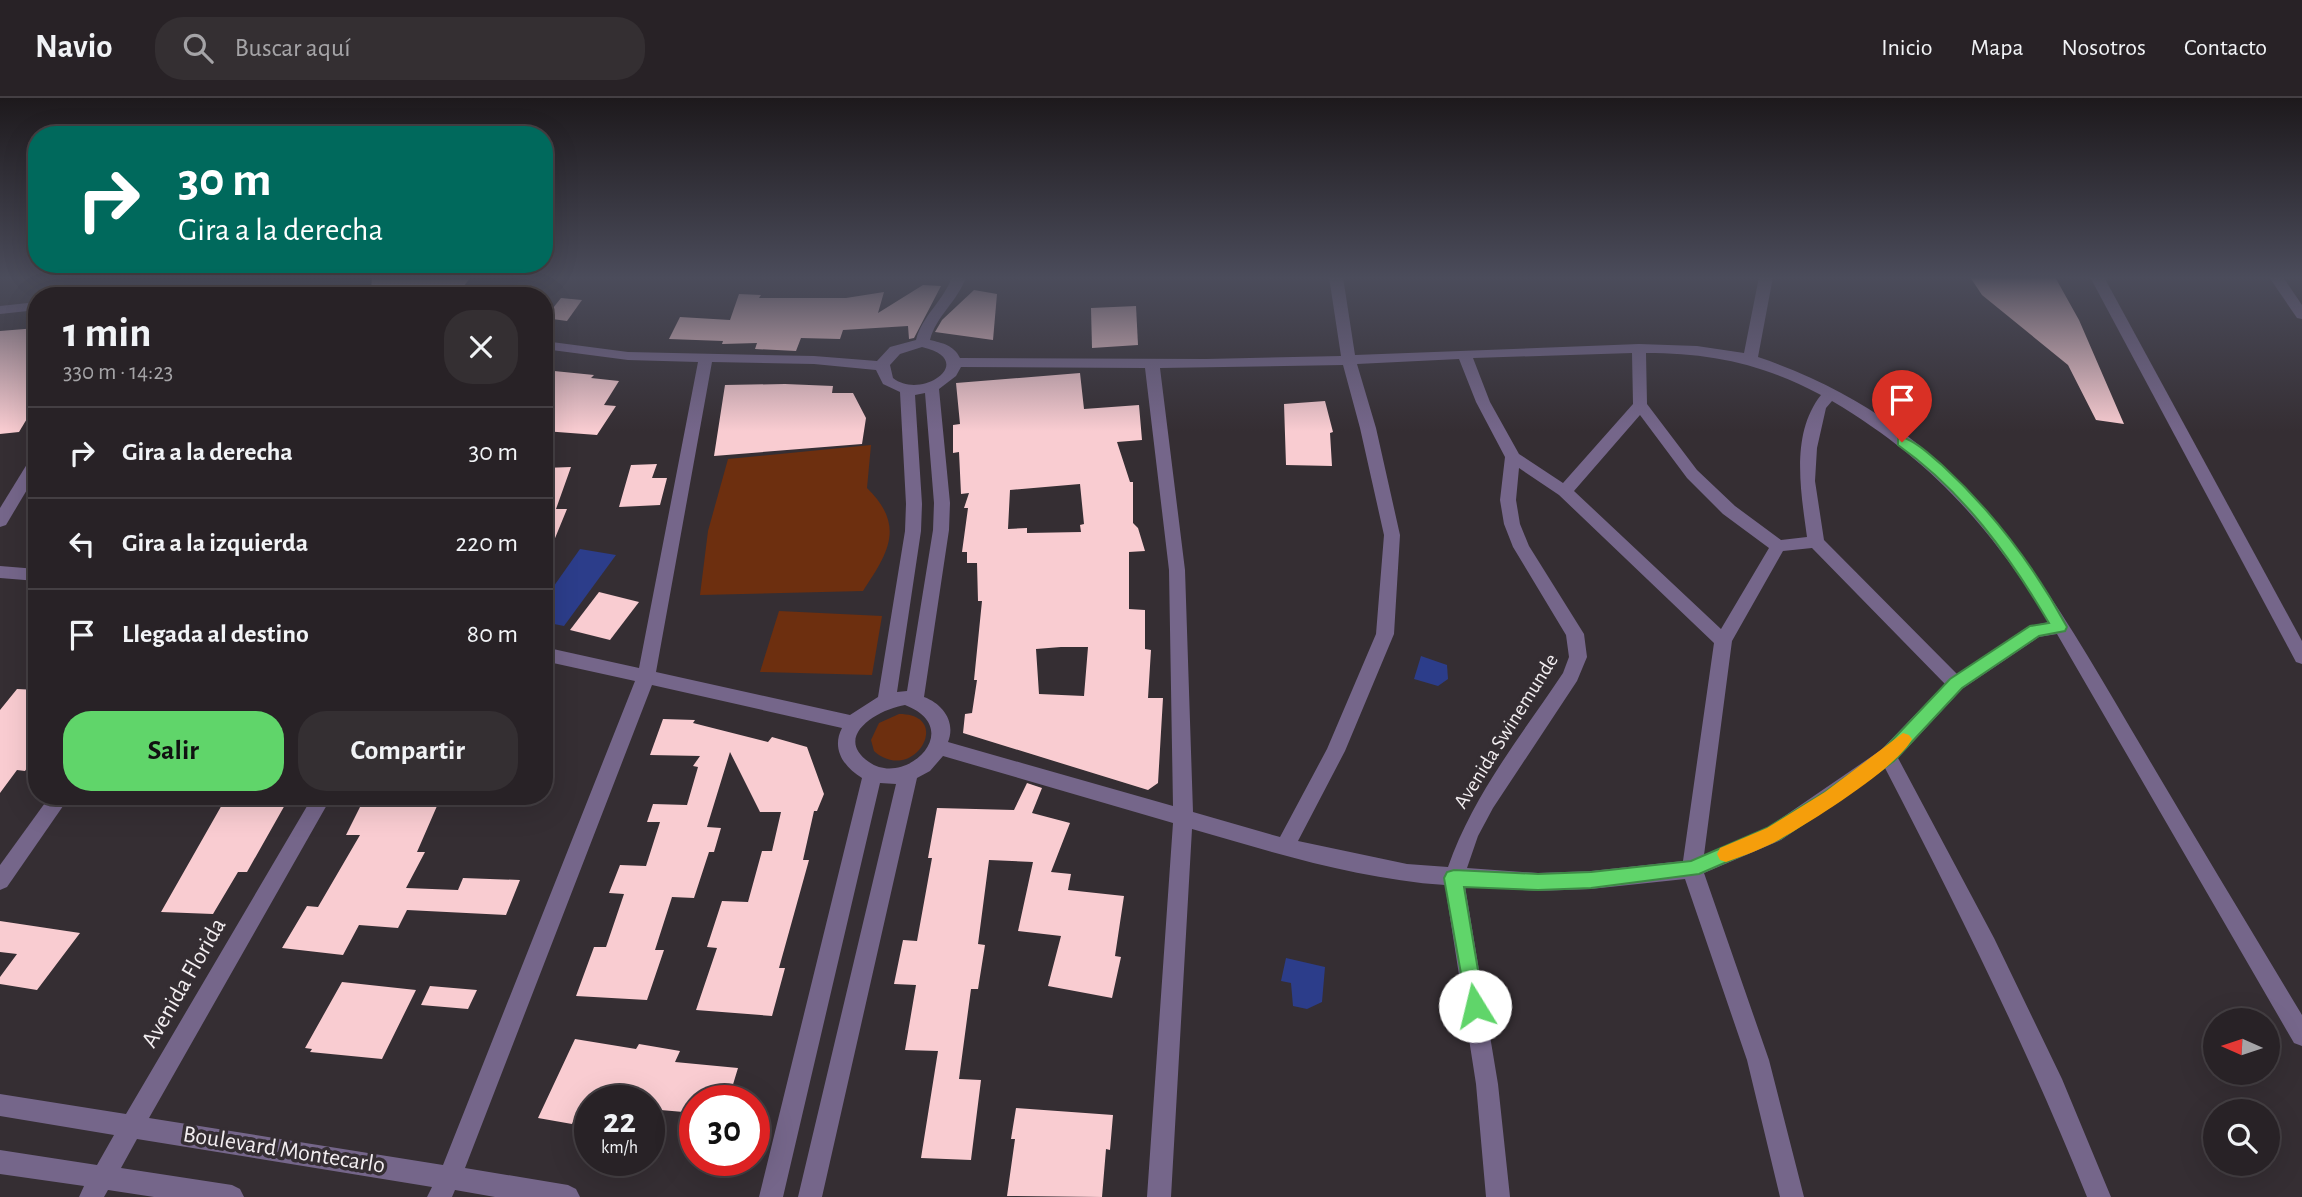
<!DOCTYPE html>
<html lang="es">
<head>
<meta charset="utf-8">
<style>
  body { margin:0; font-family:"Alegreya Sans",sans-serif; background:#342f32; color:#f1f3f6; height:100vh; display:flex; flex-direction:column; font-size:26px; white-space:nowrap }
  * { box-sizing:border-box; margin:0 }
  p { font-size:23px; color:#a5a4a7 }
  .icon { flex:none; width:38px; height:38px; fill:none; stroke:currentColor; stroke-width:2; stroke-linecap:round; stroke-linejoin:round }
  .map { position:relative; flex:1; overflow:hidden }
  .details { position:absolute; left:28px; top:189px; width:525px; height:518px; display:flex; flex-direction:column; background:#282226; border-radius:28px; box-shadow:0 7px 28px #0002,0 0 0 2px #443f43 }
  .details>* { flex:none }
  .top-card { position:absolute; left:28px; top:28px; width:525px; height:147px; border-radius:28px; box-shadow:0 7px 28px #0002,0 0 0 2px #443f43; background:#00695c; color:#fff; overflow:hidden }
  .needle { width:46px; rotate:273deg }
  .fabs { position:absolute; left:2203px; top:910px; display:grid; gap:14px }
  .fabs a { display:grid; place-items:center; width:77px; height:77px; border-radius:50%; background:#282226; box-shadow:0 7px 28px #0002,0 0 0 2px #443f43; font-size:35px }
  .speed { position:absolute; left:574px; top:987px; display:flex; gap:14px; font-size:35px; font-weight:700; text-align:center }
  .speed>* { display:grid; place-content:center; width:91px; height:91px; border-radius:50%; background:#282226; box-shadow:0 7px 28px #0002,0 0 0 2px #443f43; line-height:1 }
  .speed small { font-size:18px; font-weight:400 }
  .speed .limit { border:10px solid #d22; background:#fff; color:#111 }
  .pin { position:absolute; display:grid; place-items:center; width:60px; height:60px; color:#fff; margin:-72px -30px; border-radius:50% 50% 50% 0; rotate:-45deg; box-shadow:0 0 7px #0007 }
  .pin .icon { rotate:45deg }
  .me { position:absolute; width:77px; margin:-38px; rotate:351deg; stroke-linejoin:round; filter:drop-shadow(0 0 5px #0008) }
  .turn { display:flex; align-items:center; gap:24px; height:147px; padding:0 35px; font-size:32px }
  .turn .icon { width:91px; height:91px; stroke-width:2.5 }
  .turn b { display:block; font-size:49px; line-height:60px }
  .round { display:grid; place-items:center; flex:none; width:74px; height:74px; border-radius:28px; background:#342f32 }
  .head { display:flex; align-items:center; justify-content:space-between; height:119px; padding:0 35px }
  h1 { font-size:42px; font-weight:700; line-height:52px }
  .button { display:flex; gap:14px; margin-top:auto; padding:14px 35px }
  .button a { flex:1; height:80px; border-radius:28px; background:#60d56a; color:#111; font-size:28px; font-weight:700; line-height:80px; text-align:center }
  .button a+a { background:#342f32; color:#f1f3f6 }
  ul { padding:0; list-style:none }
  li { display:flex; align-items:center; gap:21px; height:91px; padding:0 35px; border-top:2px solid #443f43 }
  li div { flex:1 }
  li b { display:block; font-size:26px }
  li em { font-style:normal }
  header { display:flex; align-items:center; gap:42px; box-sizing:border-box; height:98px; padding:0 35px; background:#282226; border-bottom:2px solid #443f43 }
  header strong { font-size:33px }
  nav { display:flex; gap:38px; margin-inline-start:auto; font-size:24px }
  .search { width:490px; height:63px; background:#342f32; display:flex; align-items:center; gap:18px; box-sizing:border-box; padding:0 24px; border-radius:28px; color:#a5a4a7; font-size:26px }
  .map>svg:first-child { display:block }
  .green { fill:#6d2f0f }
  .water { fill:#2c3d8a }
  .building { fill:#f9ccd1; fill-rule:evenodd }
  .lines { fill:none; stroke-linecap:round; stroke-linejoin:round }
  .street { fill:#75668a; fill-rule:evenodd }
  .route { fill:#60d56a; stroke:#3e8a45; stroke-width:2 }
  .slow { fill:#f59e0b }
  .labels { text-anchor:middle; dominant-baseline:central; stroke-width:7; stroke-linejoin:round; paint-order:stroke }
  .street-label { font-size:21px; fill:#f3eef1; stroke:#352e33 }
  .near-street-label { font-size:24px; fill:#f3eef1; stroke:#352e33 }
</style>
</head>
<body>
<header>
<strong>Navio</strong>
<div class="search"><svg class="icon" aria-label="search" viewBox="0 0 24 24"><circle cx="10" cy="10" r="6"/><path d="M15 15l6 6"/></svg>Buscar aquí</div>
<nav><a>Inicio</a><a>Mapa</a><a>Nosotros</a><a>Contacto</a></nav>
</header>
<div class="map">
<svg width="2302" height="1099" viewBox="0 0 2302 1099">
  <rect width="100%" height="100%" fill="#352e33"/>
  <g class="green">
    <path d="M871,347L867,390C906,428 888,455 863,493L700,497L708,433L728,361Z"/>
    <path d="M779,513L882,518L872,577L760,574Z"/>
    <path d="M899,616C955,616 913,688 874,653L871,642L879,625Z"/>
  </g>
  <g class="water">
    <path d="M580,451L616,457L564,528L544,524V502Z"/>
    <path d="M1421,558L1447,567L1448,581L1438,588L1414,581Z"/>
    <path d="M1286,860L1325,869L1322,904L1307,911L1293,908L1291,885L1281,883Z"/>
  </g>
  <g class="building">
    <path d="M372,179H471L456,198L371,193Z"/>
    <path d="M1970,179H2055L2079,222L2124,326L2096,322L2068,267L1982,197Z"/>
    <path d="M923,187L941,188L914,240L909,241L908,228L843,232L840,241L801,240L796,253L755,251L757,245L722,246L723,243L669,241L680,219L730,222L739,196L761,197L759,200H846L884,194L878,215Z"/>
    <path d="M974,192L997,196L993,242L935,234L942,222Z"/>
    <path d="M561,200L582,202L567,223L545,220Z"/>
    <path d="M1136,208L1138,247L1092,250L1091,210Z"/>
    <path d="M37,230V304L19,334L0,336V233Z"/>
    <path d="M544,272L594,277L591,280L619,283L604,307L616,308L597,337L544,333Z"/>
    <path d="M1080,275L1084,311L1139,307L1142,342L1117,344L1130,384H1133V425L1138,430L1145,453L1129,454V511L1145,512V551L1151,552L1148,600H1163L1158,685L1148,692L963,635L965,616L972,615L977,582H974L982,503H978L977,465H967V454H962L968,410H964L969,395L961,396L959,354L953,355V327L960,326L956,285ZM1080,386L1084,426L1080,427L1081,434L1027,435V430L1008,431L1010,392ZM1061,549H1088L1084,598L1039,596L1036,551Z"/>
    <path d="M785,286L833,288L832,295H853L866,320L862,346L714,358L725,287Z"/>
    <path d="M1325,303L1333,334L1330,335L1332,368L1286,367L1284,306Z"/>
    <path d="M657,366L652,380H667L660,407L619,409L631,367Z"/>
    <path d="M571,369L556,411H567L544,467V370Z"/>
    <path d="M599,494L639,504L610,542L570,532Z"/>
    <path d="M17,591L37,592V656L25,673L17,672L0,695V612Z"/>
    <path d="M663,621L695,622L693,625L768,644L772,639L807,649L824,696L817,713H814L803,762H809L779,870H785L772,918L696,912L717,850L707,849L722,803L748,804L762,753H772L781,714H760L730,654L707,729L721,730L714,754H709L694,800L672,799L655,852H664L647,902L576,898L594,849H606L624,796L609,795L620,767L646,768L660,724H647L653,706L687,707L698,669L693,668L700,658L650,657Z"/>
    <path d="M1027,685L1042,690L1032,715L1070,725L1051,774L1071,776L1068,792L1124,798L1115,858L1121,859L1112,900L1048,888L1061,838L1018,833L1033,764L989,762L978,846L985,847L978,891H971L959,981L981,982L971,1062L921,1060L938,953L905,952L916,887L894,886L903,842L917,843L932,760H928L937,710L1014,712Z"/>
    <path d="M227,698H290L247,774H238L213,816L161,814Z"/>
    <path d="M361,707L437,708L417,754H425L406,790L458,792L463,780L520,782L506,817L407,812L398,830L359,827L343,857L282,850L307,808L318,809L360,737H346Z"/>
    <path d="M0,823L80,835L37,892L0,886V879L17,856L0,854Z"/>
    <path d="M342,884L416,892L382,961L310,954L312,951L305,950Z"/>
    <path d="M430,888L477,892L468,911L421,907Z"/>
    <path d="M575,941L636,951L639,946L680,953L675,964L738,970L728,1003H695V1015L649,1011V1003H583L572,1026L538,1020Z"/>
    <path d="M1016,1010L1113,1017L1110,1052L1106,1051L1102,1099L1007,1098L1015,1041H1011Z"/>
  </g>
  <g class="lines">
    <g class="street">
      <path d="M952,179H966C958,203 936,218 930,242C942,245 954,247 960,260L1206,261L1341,258L1329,179H1343L1355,257L1639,246L1697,248L1744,255L1759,179H1773L1758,259C1963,328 2041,479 2144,653C2196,741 2249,829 2302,917V948L2294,945L2057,536L2039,539L1962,591L1898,660L1994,840L2062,981L2111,1099H2087C2028,952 1958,811 1885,670L1781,742L1704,775L1769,962L1804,1099H1780L1747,962L1685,781L1591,791L1538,793L1465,788L1498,986L1510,1099H1486L1476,986L1445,787C1359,781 1275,755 1192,731L1171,1099H1147L1173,725L943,658L930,673L917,680L822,1099H798L896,686L880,685L783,1099H759L862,680C844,669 831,651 842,630L652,587L465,1070L568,1087L576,1091L580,1099H495L455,1092L452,1099H427L432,1089L137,1041L121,1070L232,1087L240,1091L244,1099H154L108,1092L104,1099H79L84,1088L0,1076V1052L97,1067L114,1037L0,1018V996L126,1016L313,698H332L149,1020L443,1067L635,583L544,563V549L639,570L698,264L628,262L544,251V243L628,254L814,258L877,263L890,249L916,242C922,218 944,202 952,179ZM922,249C979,262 922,303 893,280L890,267L900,256ZM1632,255L1633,306L1563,385L1519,356L1490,304L1473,260ZM1646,255C1710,255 1764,266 1821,297C1790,336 1801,394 1807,439L1781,442L1735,408L1697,372L1647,306ZM1459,261L1476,304L1505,359L1500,402L1504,426L1513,449L1566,537L1569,559L1563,575C1521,638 1473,697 1448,769L1407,766L1298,743L1345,653L1394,536L1400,437L1376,330L1357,266ZM712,264L814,266L876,272L883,286L900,294L906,406L905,433L878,599L850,617L656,574ZM1343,267L1360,330L1384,437L1376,536L1327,651L1280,739L1193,714L1185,472L1160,270ZM961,269L1145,270L1169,472L1173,708L948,644C956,624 943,606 924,599L949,432L950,405L939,291L956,278ZM925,295L934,405L933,432L907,593L897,594L921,433L922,406L915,297ZM1832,303C1930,361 1989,427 2049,524L2029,528L1957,576L1824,442L1815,383L1817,350L1826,310ZM1640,317L1687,380L1723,416L1769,450L1721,531L1574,393ZM1519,370L1559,397L1714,545L1683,763L1591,773L1538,775L1467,770L1478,738L1493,710L1577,583L1587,559L1584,536L1529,448L1520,426L1516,402ZM1812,450L1945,586L1881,652L1767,730L1704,757L1732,543L1783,453ZM905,607C967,631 905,690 869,664C832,638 879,611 905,607Z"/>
      <path d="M2090,179H2104L2302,543V566L2296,564Z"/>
      <path d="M2269,179H2283L2302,207V221L2297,220Z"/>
      <path d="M37,204V212L0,216V208Z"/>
      <path d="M37,357V375L6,427L0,429V410L32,358Z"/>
      <path d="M0,468L37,471V483L0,480Z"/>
      <path d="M50,698H70L7,789L0,792V767Z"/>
    </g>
  </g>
  <linearGradient id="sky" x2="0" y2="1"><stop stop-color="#1d191c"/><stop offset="0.54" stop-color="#4b4c5b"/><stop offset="1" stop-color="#4b4c5b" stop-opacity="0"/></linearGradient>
  <rect width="2302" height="333" fill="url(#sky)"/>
  <path class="route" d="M1902,339C1917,344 1930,357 1942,367C1993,414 2034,468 2067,529L2065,533L2039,538L1962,590L1894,663L1837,704L1780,741L1699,776L1591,790L1538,792L1464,789L1484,908L1481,915L1475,918L1468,915L1444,780L1447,774L1454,772L1538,776L1591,774L1691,763L1767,730L1825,694L1882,653L1950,581L2030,528L2049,525C2009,457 1963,393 1898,347V340Z"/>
  <path class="slow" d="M1903,635L1909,637L1912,641C1897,670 1812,723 1782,740C1765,750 1745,757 1726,764L1720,762L1717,756L1720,750L1767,730L1825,694Z"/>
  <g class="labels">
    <g class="street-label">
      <text transform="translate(1506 633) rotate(-58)">Avenida Swinemunde</text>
    </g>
    <g class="near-street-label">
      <text transform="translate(184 885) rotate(-60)">Avenida Florida</text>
      <text transform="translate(284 1052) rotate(9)">Boulevard Montecarlo</text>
    </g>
  </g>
</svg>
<div class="fabs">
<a><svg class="needle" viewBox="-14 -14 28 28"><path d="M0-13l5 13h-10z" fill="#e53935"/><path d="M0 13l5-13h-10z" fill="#a5a4a7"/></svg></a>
<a><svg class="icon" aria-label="search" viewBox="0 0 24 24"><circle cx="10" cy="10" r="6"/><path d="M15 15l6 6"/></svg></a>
</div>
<div class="speed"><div>22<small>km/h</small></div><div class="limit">30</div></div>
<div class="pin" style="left:1902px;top:344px;background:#d93025"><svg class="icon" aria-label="arrive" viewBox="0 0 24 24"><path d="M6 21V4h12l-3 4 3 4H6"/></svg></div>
<svg class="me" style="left:1475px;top:908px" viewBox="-20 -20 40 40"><circle r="19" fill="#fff"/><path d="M0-13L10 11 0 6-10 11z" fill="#60d56a"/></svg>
<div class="top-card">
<div class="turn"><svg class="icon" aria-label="right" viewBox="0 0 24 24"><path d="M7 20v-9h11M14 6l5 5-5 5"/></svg><div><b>30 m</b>Gira a la derecha</div></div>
</div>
<section class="details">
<div class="head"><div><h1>1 min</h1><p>330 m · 14:23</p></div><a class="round"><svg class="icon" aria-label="close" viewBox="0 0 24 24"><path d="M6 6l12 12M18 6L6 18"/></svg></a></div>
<ul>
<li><svg class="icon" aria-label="right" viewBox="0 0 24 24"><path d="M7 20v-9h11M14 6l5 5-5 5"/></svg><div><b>Gira a la derecha</b></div><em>30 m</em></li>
<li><svg class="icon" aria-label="left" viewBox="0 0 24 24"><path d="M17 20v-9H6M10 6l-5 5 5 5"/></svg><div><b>Gira a la izquierda</b></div><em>220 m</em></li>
<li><svg class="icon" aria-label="arrive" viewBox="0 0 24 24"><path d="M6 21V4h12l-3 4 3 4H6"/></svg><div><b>Llegada al destino</b></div><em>80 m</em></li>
</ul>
<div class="button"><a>Salir</a><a>Compartir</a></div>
</section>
</div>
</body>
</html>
